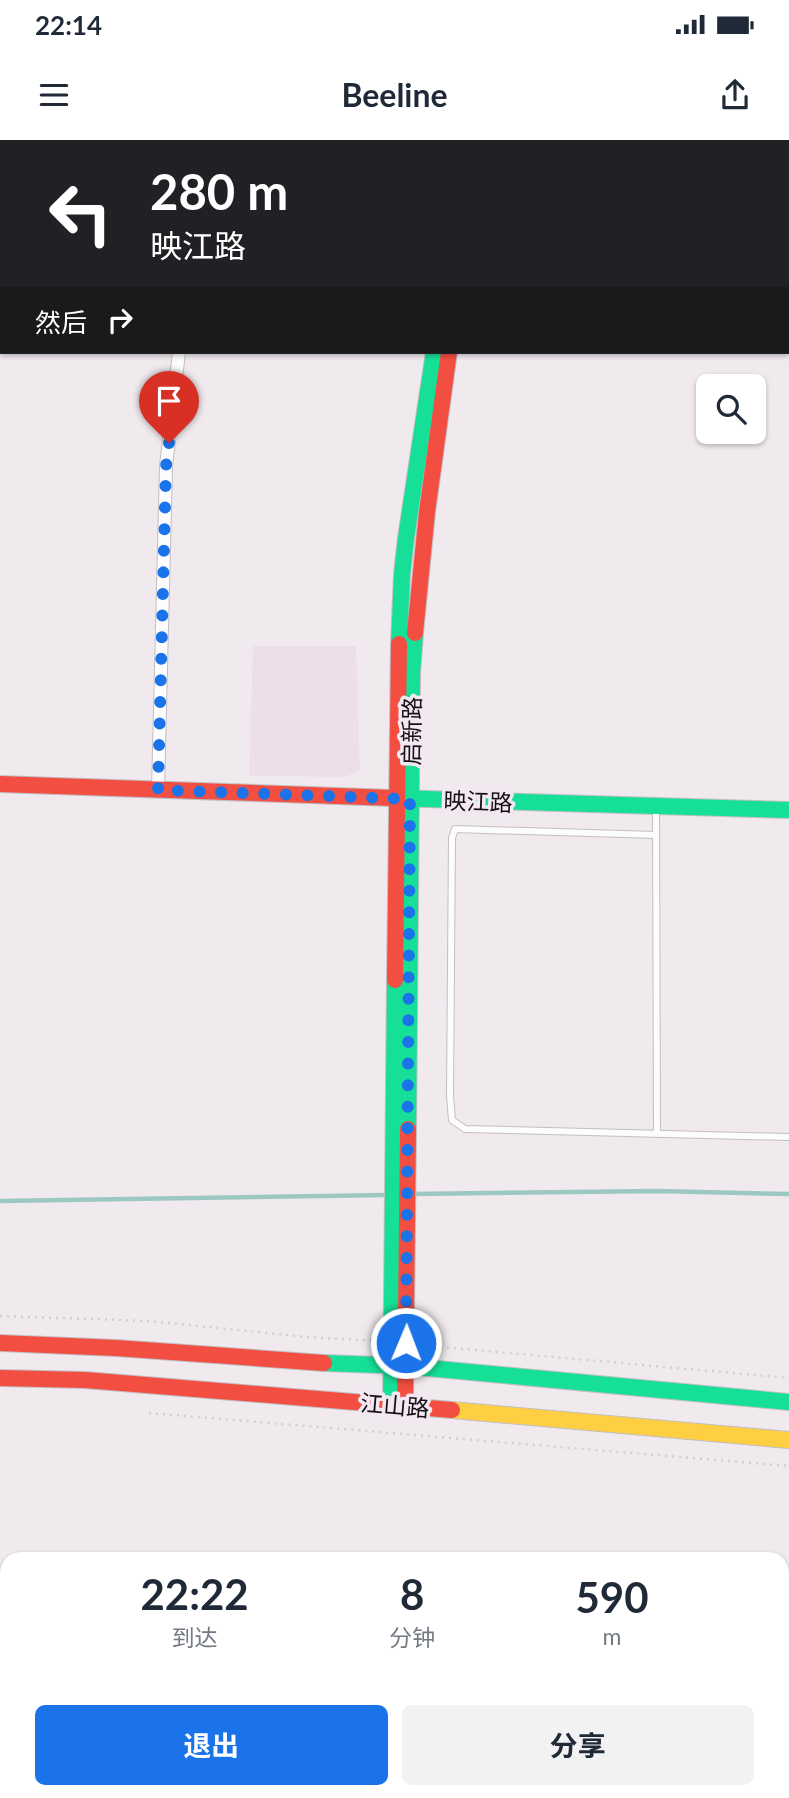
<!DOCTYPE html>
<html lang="zh">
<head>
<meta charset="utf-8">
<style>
  body { margin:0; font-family:Lato,"Noto Sans SC",sans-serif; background:#f2f2f3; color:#1f2937; height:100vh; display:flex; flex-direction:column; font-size:26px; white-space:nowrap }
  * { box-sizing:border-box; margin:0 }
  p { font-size:23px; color:#747a83 }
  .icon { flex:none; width:38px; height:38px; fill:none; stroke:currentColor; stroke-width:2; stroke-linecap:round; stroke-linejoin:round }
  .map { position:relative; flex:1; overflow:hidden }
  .drawer { position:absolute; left:0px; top:1412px; width:789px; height:247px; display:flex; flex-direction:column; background:#fff; border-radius:21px 21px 0 0; box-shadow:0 2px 5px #0004 }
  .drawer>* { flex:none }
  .guide { position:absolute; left:0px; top:0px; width:789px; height:214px; box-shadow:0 2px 5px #0004; background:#202124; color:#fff; overflow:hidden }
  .fabs { position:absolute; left:696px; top:234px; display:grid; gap:14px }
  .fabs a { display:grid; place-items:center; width:70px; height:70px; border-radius:10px; background:#fff; box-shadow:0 2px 5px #0004; font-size:35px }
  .pin { position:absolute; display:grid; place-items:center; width:60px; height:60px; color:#fff; margin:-72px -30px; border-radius:50% 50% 50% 0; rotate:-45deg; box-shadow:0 0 7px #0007 }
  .pin .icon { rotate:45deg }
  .me { position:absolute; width:77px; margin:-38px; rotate:1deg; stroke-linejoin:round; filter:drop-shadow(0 0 5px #0008) }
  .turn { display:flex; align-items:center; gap:24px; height:147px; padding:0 35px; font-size:32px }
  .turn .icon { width:91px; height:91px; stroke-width:2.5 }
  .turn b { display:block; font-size:49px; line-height:60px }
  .then { display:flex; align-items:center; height:66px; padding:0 35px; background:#0003; gap:14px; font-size:26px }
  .eta { display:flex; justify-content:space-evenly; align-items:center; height:119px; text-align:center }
  .eta b { font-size:42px; font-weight:700; line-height:49px }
  .button { display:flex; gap:14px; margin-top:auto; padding:14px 35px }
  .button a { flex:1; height:80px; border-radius:10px; background:#1a73e8; color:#fff; font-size:28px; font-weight:700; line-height:80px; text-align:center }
  .button a+a { background:#f2f2f3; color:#1f2937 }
  .status { display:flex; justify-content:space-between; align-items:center; height:49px; padding:0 35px; background:#fff; direction:ltr }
  .status svg { height:19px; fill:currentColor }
  header { display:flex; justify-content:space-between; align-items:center; height:91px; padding:0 35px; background:#fff; font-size:32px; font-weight:700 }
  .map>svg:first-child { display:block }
  .built { fill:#ecdfea }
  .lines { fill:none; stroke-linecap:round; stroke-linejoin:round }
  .stream { stroke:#9dc8c1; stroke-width:4.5 }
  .lane-casing { stroke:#c2bec2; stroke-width:8 }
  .street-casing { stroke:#c2bec2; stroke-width:14 }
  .fast-casing { stroke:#c2bec2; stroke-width:18 }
  .slow-casing { stroke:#c2bec2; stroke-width:18 }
  .jam-casing { stroke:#c2bec2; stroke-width:18 }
  .path { stroke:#d0ced0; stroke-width:2.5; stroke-dasharray:2 5; stroke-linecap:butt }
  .lane { stroke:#fdfcfd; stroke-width:6 }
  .street { stroke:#fdfcfd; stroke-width:12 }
  .fast { stroke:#16e098; stroke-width:16 }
  .slow { stroke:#ffcf43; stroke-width:16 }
  .jam { stroke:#f24e42; stroke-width:16 }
  .route { stroke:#1a73e8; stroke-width:12; stroke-dasharray:0 21.6 }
  .labels { text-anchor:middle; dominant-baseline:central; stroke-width:7; stroke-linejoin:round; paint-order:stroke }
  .street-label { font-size:23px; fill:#141013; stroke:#f3e7f1 }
</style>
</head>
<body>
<div class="status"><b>22:14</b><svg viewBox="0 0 49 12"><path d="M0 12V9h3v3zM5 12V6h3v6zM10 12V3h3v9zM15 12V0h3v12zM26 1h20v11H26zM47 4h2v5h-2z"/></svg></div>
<header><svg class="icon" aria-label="menu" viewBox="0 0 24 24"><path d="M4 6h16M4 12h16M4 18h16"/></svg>Beeline<svg class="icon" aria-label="share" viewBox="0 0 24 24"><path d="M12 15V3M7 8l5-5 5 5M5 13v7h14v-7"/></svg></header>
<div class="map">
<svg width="789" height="1658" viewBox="0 0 789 1658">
  <rect width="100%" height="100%" fill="#f0eaef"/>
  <path class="built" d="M253,506H356L360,631L344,637L249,636Z"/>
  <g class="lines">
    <g class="stream">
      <path d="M412,1054L656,1051L789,1054"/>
      <path d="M0,1061L389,1055"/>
    </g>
    <defs>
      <g id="lane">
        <path d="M656,667L657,994"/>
        <path d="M656,695L455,689L452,698L450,956L452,980L465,989L789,997"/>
      </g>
      <g id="street">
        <path d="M193,2V0"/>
        <path d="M622,2V0"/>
        <path d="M158,650L166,326L179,212"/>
      </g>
      <g id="fast">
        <path d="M399,504L402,434L406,398L434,212"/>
        <path d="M393,658L789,670"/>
        <path d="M408,989L412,534L415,493"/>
        <path d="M324,1223L406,1226L789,1262"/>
        <path d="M391,1265L395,840"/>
      </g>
      <g id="slow">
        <path d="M456,0V2"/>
        <path d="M0,2H2"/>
        <path d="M452,1270L789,1300"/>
      </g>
      <g id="jam">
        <path d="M473,0V2"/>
        <path d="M788,149H789"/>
        <path d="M415,493L427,372L449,212"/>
        <path d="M0,644L393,658"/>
        <path d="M395,840L399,504"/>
        <path d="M0,1203L116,1208L324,1223"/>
        <path d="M0,1238L85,1240L452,1270"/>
        <path d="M405,1266L408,989"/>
      </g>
    </defs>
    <use href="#lane" class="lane-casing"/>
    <use href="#street" class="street-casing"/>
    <use href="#fast" class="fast-casing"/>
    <use href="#slow" class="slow-casing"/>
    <use href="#jam" class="jam-casing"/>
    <g class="path">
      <path d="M0,1176L149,1181L307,1197L378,1201"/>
      <path d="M419,1205L789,1238"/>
      <path d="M149,1273L789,1326"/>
    </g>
    <use href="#lane" class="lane"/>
    <use href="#street" class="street"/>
    <use href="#fast" class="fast"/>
    <use href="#slow" class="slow"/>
    <use href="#jam" class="jam"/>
  </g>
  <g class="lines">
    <path class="route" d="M169,303L166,326L158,650L410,659L406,1203"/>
  </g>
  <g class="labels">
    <g class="street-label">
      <text transform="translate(411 591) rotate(-89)">启新路</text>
      <text transform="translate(478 661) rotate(2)">映江路</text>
      <text transform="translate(395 1265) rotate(5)">江山路</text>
    </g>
  </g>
</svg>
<div class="fabs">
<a><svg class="icon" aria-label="search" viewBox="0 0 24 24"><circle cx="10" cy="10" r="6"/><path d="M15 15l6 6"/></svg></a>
</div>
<div class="pin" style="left:169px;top:303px;background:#d93025"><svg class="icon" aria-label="arrive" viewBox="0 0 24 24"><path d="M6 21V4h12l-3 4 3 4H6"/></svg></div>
<svg class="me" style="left:406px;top:1203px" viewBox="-20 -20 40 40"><circle r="17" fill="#1a73e8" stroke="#fff" stroke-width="3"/><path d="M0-11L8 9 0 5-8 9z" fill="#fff"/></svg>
<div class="guide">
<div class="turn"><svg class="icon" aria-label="left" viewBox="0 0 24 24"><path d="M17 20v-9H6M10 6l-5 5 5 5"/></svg><div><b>280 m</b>映江路</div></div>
<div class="then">然后<svg class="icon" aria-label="right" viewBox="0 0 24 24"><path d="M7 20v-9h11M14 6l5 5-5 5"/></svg></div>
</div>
<section class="drawer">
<div class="eta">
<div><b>22:22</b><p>到达</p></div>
<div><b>8</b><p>分钟</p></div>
<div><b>590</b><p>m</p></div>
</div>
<div class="button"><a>退出</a><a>分享</a></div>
</section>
</div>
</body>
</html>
